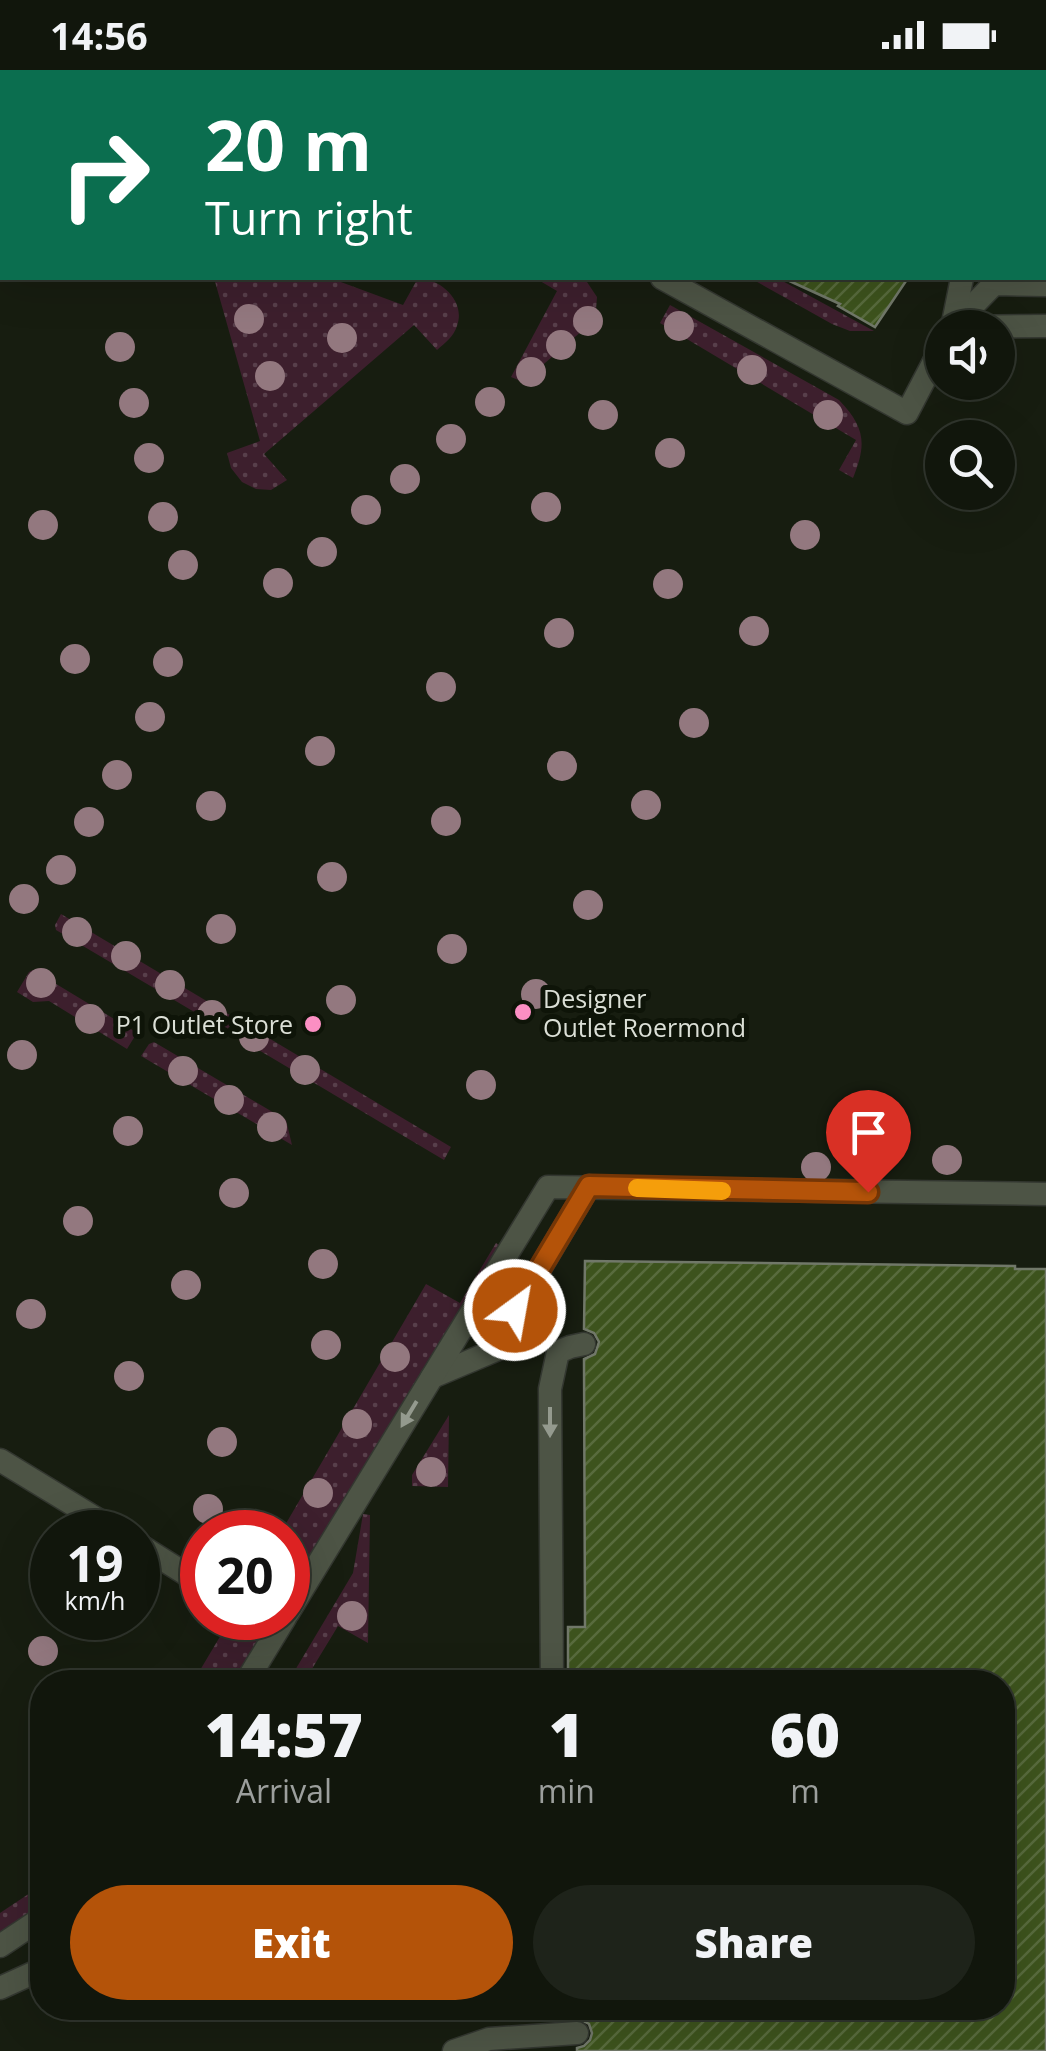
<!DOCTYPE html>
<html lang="en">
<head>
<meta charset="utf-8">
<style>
  body { margin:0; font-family:"Open Sans",sans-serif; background:#1e231a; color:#f1f3f6; height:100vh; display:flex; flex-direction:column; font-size:38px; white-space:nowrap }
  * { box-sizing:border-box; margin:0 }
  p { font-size:32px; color:#9c9f9d }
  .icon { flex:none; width:55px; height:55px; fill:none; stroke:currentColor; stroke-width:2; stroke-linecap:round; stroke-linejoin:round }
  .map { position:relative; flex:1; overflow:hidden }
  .details { position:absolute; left:30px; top:1600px; width:985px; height:350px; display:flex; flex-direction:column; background:#11160c; border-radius:40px; box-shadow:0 10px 40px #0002,0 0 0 2px #30352d }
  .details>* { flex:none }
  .hud { position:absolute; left:0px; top:0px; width:1048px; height:210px; box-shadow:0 10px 40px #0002,0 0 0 2px #30352d; background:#0b6e4f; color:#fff; overflow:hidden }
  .controls { position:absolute; left:925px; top:240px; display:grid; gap:20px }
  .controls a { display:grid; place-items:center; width:90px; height:90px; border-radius:50%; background:#11160c; box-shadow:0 10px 40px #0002,0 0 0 2px #30352d; font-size:50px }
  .speed { position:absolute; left:30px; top:1440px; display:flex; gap:20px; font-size:50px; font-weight:700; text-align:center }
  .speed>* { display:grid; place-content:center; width:130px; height:130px; border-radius:50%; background:#11160c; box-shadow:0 10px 40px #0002,0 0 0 2px #30352d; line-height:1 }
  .speed small { font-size:25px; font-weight:400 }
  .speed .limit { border:15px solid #d22; background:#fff; color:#111 }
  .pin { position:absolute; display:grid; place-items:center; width:85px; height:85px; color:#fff; margin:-102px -42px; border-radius:50% 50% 50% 0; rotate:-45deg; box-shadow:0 0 10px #0007 }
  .pin .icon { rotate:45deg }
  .me { position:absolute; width:110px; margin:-55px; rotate:32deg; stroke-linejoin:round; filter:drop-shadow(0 0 8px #0008) }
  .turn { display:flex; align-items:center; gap:35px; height:210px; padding:0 40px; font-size:45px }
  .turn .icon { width:130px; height:130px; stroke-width:2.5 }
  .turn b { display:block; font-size:70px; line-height:85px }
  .eta { display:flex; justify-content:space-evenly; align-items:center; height:170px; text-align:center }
  .eta b { font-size:60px; font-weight:800; line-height:70px }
  .button { display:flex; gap:20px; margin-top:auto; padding:20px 40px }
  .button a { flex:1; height:115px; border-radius:60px; background:#b45309; color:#fff; font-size:40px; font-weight:800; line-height:115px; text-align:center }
  .button a+a { background:#1e231a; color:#f1f3f6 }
  .status { display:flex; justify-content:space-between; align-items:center; height:70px; padding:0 50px; background:#11160c; direction:ltr }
  .status svg { height:28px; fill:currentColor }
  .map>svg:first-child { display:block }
  .grass { fill:url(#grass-dots) }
  .building { fill:url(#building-hatch); stroke:#717869; stroke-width:2.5 }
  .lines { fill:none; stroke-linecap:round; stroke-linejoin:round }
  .lane-casing { stroke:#333730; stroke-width:25 }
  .street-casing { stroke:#333730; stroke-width:32 }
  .lane { stroke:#4d5445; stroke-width:22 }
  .street { stroke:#4d5445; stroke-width:30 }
  .tree { fill:#93787f }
  .oneway { fill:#949a8e }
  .route-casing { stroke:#753606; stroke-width:25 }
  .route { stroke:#b45309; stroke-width:18 }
  .slow { stroke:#f59e0b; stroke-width:18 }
  .poi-dot { fill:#fb8fc3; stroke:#0e1408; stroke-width:4 }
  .labels { text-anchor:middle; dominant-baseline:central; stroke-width:10; stroke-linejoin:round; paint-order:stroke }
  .poi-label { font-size:25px; fill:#dbdfd6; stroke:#0e1408; text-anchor:start }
</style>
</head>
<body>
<div class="status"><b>14:56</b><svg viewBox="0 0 49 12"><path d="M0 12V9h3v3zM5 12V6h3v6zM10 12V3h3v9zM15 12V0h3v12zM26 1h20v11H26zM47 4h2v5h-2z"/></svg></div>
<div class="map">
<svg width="1046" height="1981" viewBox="0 0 1046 1981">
  <defs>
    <pattern id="grass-dots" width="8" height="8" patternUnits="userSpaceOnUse" patternTransform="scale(2.5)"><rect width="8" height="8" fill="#3d1f2d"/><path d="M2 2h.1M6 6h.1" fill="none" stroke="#583f4b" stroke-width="1.8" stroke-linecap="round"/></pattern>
    <pattern id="building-hatch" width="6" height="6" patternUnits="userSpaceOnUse" patternTransform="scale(2.5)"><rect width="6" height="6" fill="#3d531d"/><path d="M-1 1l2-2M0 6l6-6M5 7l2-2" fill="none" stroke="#586b3d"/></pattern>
  </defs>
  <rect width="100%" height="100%" fill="#171d10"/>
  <g class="grass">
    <path d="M214,208H330L403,235L418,208C441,209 466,231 457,256C454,266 445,273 437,280L414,255L264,384L287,410L271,420L256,419L242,412L231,398L227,383L260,371Z"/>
    <path d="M535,208H577L587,212L597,227L596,240L590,254L523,312L511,307L557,221Z"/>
    <path d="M750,208H777L874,261H850L832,254Z"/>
    <path d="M670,235L839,330C865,357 867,374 853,408L839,400L856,370L660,253Z"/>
    <path d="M61,844L451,1077L444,1090L56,860L55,855Z"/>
    <path d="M33,900L134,961L135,966L127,979L49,931L33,932L17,922L29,902Z"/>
    <path d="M154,972L286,1050L292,1075L141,986L149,974Z"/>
    <path d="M496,1173L503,1178L467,1238L431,1285L288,1528V1462H281L426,1214L460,1233Z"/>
    <path d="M449,1345L448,1417L412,1416V1405Z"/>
    <path d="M363,1444L370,1445L368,1573L338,1556L304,1612H288L353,1503Z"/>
    <path d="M231,1548H276L237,1612H193Z"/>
    <path d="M42,1815V1837L0,1865V1843Z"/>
  </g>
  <g class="building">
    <path d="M783,208H908L875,257L838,236L840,234Z"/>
    <path d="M585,1191L1015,1196V1199H1046V1981H577V1978L584,1976L590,1970L592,1963L589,1954L577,1948V1938H1002V1612H568V1557H585L584,1289L595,1284L599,1272L594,1263L584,1259Z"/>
  </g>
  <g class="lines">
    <defs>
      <g id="lane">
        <path d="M518,0L522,2"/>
        <path d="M413,2L414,0"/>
        <path d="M0,75L2,74"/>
        <path d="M662,208L907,343L942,276"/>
        <path d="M952,257L994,214L1046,215"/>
        <path d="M952,257L1046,256"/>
        <path d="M952,258L962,208"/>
        <path d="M432,1307L503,1277L515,1241L589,1116"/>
        <path d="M0,1390L118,1462"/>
        <path d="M138,1474L189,1506"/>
        <path d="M288,1543L548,1117L1046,1124"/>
        <path d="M246,1612L285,1548"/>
        <path d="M552,1612L550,1319L558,1282L570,1277L584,1274"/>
        <path d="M0,1876L42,1848"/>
        <path d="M0,1918L42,1899"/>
        <path d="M454,1981L489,1969L577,1963"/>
      </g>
      <g id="street">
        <path d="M909,0L914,2"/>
        <path d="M58,2L59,0"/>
        <path d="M744,2L745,0"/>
        <path d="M0,34L2,36"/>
        <path d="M1045,57H1046"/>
      </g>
    </defs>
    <use href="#lane" class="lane-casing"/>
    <use href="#street" class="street-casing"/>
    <use href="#lane" class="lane"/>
    <use href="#street" class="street"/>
  </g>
  <g class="tree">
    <circle cx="249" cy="249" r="15"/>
    <circle cx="588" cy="251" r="15"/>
    <circle cx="679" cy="256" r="15"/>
    <circle cx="342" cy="268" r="15"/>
    <circle cx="561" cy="275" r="15"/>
    <circle cx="120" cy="277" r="15"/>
    <circle cx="752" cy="300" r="15"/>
    <circle cx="531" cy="302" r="15"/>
    <circle cx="270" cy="306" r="15"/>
    <circle cx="490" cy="332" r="15"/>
    <circle cx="134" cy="333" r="15"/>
    <circle cx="603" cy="345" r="15"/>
    <circle cx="828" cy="345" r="15"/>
    <circle cx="451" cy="369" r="15"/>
    <circle cx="670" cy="383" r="15"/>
    <circle cx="149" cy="388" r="15"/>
    <circle cx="405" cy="409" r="15"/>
    <circle cx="546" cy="437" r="15"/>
    <circle cx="366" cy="440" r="15"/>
    <circle cx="163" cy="447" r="15"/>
    <circle cx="43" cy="455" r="15"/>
    <circle cx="805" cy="465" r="15"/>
    <circle cx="322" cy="482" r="15"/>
    <circle cx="183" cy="495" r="15"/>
    <circle cx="278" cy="513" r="15"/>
    <circle cx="668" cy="514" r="15"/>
    <circle cx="754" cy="561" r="15"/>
    <circle cx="559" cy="563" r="15"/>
    <circle cx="75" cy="589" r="15"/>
    <circle cx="168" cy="592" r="15"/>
    <circle cx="441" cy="617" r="15"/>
    <circle cx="150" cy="647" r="15"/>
    <circle cx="694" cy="653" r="15"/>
    <circle cx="320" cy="681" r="15"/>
    <circle cx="562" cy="696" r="15"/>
    <circle cx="117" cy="705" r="15"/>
    <circle cx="646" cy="735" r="15"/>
    <circle cx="211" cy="736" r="15"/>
    <circle cx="446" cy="751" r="15"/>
    <circle cx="89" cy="752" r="15"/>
    <circle cx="61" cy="800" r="15"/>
    <circle cx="332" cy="807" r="15"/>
    <circle cx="24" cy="829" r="15"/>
    <circle cx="588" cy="835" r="15"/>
    <circle cx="221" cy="859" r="15"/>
    <circle cx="77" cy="862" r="15"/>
    <circle cx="452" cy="879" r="15"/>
    <circle cx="126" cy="886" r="15"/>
    <circle cx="41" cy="913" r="15"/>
    <circle cx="170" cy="915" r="15"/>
    <circle cx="536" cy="924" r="15"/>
    <circle cx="341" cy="930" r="15"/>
    <circle cx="212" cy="945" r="15"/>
    <circle cx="90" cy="949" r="15"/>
    <circle cx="254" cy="967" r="15"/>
    <circle cx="22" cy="985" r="15"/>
    <circle cx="305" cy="1000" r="15"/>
    <circle cx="183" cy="1001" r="15"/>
    <circle cx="481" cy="1015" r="15"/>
    <circle cx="229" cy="1030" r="15"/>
    <circle cx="272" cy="1057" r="15"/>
    <circle cx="128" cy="1061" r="15"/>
    <circle cx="947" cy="1090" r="15"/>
    <circle cx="816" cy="1097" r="15"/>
    <circle cx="234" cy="1123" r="15"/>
    <circle cx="78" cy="1151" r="15"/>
    <circle cx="323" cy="1194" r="15"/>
    <circle cx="186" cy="1215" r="15"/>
    <circle cx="31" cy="1244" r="15"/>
    <circle cx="326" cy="1275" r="15"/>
    <circle cx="395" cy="1287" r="15"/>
    <circle cx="129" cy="1306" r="15"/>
    <circle cx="357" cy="1354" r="15"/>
    <circle cx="222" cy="1372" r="15"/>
    <circle cx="431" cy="1402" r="15"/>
    <circle cx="318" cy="1423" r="15"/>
    <circle cx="208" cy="1439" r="15"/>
    <circle cx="352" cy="1546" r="15"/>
    <circle cx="43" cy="1581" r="15"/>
  </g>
  <defs><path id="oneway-solid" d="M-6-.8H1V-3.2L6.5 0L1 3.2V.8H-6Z" transform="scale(2.5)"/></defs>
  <g class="oneway">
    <use href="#oneway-solid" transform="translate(409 1344) rotate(121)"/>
    <use href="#oneway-solid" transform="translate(550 1352) rotate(90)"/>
  </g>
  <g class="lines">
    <defs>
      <path id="route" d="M515,1240L589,1116L868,1122"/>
    </defs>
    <use href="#route" class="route-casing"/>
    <use href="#route" class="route"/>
    <path class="slow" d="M637,1118L722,1121"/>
  </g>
  <g class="poi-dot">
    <circle cx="523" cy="942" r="10"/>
    <circle cx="313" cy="954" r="10"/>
  </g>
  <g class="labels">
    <g class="poi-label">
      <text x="543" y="928">Designer<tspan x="543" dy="29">Outlet Roermond</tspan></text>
      <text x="293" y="954" text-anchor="end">P1 Outlet Store</text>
    </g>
  </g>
</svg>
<div class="controls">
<a><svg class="icon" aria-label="sound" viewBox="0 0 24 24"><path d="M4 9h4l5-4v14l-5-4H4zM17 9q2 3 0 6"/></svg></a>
<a><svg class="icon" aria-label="search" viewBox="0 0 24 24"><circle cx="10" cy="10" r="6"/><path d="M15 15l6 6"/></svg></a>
</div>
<div class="speed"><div>19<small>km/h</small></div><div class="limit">20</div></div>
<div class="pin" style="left:868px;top:1122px;background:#d93025"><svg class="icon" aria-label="arrive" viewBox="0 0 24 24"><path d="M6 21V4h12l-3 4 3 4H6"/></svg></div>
<svg class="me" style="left:515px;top:1240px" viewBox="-20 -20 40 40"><circle r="17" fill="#b45309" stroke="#fff" stroke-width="3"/><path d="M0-11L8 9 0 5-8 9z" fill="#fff"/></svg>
<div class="hud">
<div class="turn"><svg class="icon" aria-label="right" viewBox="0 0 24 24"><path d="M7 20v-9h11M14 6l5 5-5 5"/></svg><div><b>20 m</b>Turn right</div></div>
</div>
<section class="details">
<div class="eta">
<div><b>14:57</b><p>Arrival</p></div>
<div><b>1</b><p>min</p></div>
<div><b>60</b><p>m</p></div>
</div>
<div class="button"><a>Exit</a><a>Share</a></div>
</section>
</div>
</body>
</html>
